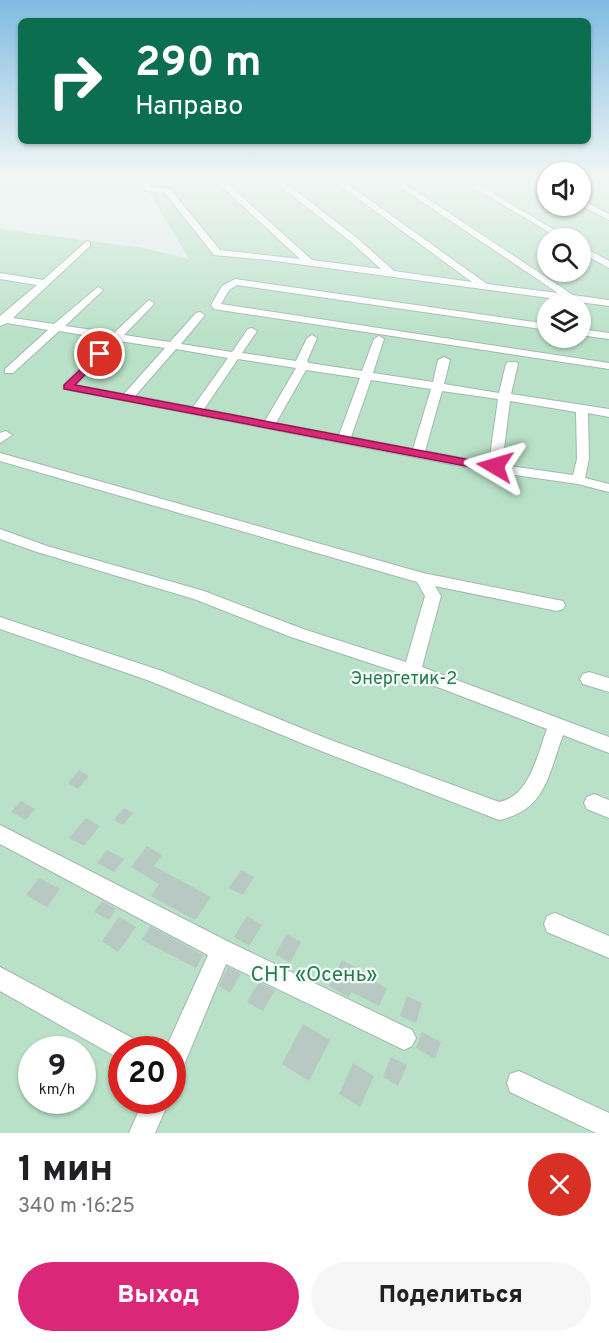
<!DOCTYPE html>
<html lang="ru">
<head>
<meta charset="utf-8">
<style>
  body { margin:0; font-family:Overpass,sans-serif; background:#f6f6f6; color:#202124; height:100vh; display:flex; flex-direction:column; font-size:22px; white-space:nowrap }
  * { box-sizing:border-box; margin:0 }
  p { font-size:20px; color:#757577 }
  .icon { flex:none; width:33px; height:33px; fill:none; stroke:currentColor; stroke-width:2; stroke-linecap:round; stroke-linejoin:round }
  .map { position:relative; height:1133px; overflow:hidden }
  .details { display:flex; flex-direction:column; background:#fff; flex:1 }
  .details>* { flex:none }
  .banner { position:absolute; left:18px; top:18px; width:573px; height:126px; border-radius:9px; box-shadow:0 2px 4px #0004; background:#0b6e4f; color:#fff; overflow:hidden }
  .buttons { position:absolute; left:537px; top:162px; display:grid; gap:12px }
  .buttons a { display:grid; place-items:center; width:54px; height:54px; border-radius:50%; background:#fff; box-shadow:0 2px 4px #0004; font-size:30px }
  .speed { position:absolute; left:18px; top:1036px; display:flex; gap:12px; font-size:30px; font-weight:700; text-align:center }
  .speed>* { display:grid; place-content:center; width:78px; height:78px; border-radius:50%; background:#fff; box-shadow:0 2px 4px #0004; line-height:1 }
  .speed small { font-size:15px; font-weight:400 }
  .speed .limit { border:9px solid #d22; background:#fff; color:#111 }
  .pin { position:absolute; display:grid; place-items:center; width:51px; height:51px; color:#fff; margin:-26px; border:3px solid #fff; border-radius:50%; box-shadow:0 2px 6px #0007 }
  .me { position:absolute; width:66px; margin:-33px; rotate:277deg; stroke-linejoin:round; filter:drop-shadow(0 0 4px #0008) }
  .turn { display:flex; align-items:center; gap:21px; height:126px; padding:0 18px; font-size:27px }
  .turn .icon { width:78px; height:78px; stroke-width:2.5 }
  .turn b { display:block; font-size:42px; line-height:51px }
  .round { display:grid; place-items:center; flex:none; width:63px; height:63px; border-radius:32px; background:#f6f6f6 }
  .head { display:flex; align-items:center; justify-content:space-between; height:102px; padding:0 18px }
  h1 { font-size:36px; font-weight:800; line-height:45px }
  .primary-button { display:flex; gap:12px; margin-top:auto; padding:12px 18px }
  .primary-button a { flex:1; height:69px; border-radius:36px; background:#db2777; color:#fff; font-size:24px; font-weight:800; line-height:69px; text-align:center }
  .primary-button a+a { background:#f6f6f6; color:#202124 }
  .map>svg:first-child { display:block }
  .green { fill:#b9e1c7; fill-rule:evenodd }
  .building { fill:#b7c9c2 }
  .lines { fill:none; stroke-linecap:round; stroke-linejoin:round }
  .minor-casing { stroke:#a4b6b1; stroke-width:2 }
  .minor { fill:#fff; fill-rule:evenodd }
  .route { fill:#db2777; stroke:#8e194d; stroke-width:1.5 }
  .labels { text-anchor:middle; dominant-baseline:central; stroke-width:4.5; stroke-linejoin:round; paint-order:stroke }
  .park-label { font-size:18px; fill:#267b4e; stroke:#f3faf7 }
  .near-park-label { font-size:21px; fill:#267b4e; stroke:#f3faf7 }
</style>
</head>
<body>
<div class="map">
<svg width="609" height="1133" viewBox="0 0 609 1133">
  <rect width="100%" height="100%" fill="#e2eee9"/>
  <path class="green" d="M141,178H461L478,189L480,188L463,178H547L548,206H580L581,178H609V1133H0V229L143,248L189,259ZM548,238H580V272H548ZM548,304H580V338H548ZM32,1050H82V1101H32ZM122,1050H172V1101H122Z"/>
  <g class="building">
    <path d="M79,770L89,776L78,789L68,783Z"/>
    <path d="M21,801L35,809L26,820L11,812Z"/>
    <path d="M124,808L133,813L123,825L114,820Z"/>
    <path d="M86,818L100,826L84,846L69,838Z"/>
    <path d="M147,846L162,855L154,866L211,897L195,920L151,896L159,884L131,867Z"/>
    <path d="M107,850L124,859L114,872L97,863Z"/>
    <path d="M241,870L254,877L243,895L229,888Z"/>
    <path d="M39,878L60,889L47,907L26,895Z"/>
    <path d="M102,901L116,909L109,920L94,912Z"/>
    <path d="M247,916L262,925L249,946L234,937Z"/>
    <path d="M119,917L136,927L118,952L102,941Z"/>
    <path d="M150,926L203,955L196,968L142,940Z"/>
    <path d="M287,934L301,942L290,963L275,954Z"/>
    <path d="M342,960L362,971L360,974L387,988L379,1006L351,992L348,997L329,986Z"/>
    <path d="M228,967L241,974L230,993L219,986Z"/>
    <path d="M259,982L275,990L263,1011L247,1002Z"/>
    <path d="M407,996L422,1003L416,1023L400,1016Z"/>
    <path d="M303,1024L330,1040L309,1081L282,1064Z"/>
    <path d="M422,1032L441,1042L435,1059L416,1048Z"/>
    <path d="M391,1057L407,1065L398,1086L383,1077Z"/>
    <path d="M353,1063L374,1076L360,1107L339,1094Z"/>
  </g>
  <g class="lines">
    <defs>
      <g id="minor">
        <path d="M138,178H146L152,187L170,189L220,250L300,259L213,178H221L312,260L381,269L351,242L270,178H279L357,238L394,271L472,282L330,178H339L487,284L558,293L387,178H396L573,295L609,300V306L268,260L214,255L165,193L146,191Z"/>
        <path d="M458,178H467L568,238H559Z"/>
        <path d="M533,178L548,181V186L534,180Z"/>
        <path d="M580,199L609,214V220L580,205Z"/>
        <path d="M87,241L90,242V246L13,318L54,324L98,287L103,290L101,292L65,326L114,333L149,300L154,303L153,305L124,335L170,342L196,313L200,312L205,315L181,344L232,352L248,329L252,328L257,331L242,353L296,361L307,338L312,335L317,338L307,361L309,363L362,371L374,339L379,336L384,339L373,373L433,382L438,360L444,357L450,360L444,384L499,393L506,364L508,362H516L518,364L511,394L609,409V417L588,413L589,459L585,478L609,484V492L578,484L481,470L64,389V385L108,339L59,331L13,373H5V369L48,330L7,323L0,326V316L37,285L0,279V273L43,280ZM119,341L165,348L124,394L76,385ZM176,349L228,358L193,407L135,396ZM238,359L296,368L265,421L204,409ZM306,370L360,378L339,435L276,423ZM371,380L431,389L413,449L351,437ZM442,391L498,399L489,463L425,451ZM510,401L576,412L577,459L573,475L502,465Z"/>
        <path d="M580,245L609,261V268L580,252Z"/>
        <path d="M235,279L548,324V330L237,285L229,290L221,304L609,363V369L214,309L211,305L222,286Z"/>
        <path d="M580,329L609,333V339L580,335Z"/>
        <path d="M6,431L12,435L0,443V433Z"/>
        <path d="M0,453L423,573L563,601L565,605L563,609L557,611L435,586L441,596L422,667L609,737V753L563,735C548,775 546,810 499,820L316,749L150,681L0,629V617L162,671L328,739L499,802C530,796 537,755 547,729L406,675L291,637L194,599L37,552L0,539V529L47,546L204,591L303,629L406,662L425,596L417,582L0,461Z"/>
        <path d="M589,672L609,678V692L583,684L580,679L583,674Z"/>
        <path d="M594,794L609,800V818L587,809L584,803L587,797Z"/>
        <path d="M0,825L229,942L412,1030L416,1038L412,1046L404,1050L396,1046L226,964L181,1072L172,1075V1050H165L208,955L0,844Z"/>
        <path d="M555,913L609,936V958L547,932L544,924L547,916Z"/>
        <path d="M0,967L138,1041L141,1050H122L120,1059L0,991Z"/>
        <path d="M519,1071L609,1113V1133H596L510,1092L507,1083L510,1074Z"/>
        <path d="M143,1101H169L155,1133H129Z"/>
      </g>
    </defs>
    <use href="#minor" class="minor-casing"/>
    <use href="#minor" class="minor"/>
  </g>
  <linearGradient id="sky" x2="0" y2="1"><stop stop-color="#80bbe2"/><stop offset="0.53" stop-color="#f2f7f5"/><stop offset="1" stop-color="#f2f7f5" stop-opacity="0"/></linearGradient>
  <rect width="609" height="337" fill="url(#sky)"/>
  <path class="route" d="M100,351L105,354L103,356L75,385L481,462L495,463L501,466L495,470L481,469L64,389V385Z"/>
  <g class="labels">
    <g class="park-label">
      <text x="404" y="679">Энергетик-2</text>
    </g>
    <g class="near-park-label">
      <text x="314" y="975">СНТ «Осень»</text>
    </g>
  </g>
</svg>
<div class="buttons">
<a><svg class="icon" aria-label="sound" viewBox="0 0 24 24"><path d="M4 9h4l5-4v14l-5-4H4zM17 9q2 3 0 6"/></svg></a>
<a><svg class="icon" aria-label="search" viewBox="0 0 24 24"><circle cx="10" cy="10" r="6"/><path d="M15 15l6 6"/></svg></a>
<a><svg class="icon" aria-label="layers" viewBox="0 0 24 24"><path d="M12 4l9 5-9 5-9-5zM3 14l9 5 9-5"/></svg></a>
</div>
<div class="speed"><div>9<small>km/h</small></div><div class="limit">20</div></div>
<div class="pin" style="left:100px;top:354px;background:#d93025"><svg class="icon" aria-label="arrive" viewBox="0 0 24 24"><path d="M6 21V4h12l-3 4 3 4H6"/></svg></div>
<svg class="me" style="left:495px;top:466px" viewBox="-20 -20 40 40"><path d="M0-17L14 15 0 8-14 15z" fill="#db2777" stroke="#fff" stroke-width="4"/></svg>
<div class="banner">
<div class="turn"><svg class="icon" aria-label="right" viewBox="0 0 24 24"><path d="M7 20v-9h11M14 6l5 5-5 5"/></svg><div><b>290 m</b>Направо</div></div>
</div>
</div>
<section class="details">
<div class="head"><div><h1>1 мин</h1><p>340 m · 16:25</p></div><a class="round" style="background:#d93025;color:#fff"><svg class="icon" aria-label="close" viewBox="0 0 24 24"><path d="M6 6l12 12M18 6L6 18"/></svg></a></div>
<div class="primary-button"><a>Выход</a><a>Поделиться</a></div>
</section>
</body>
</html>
